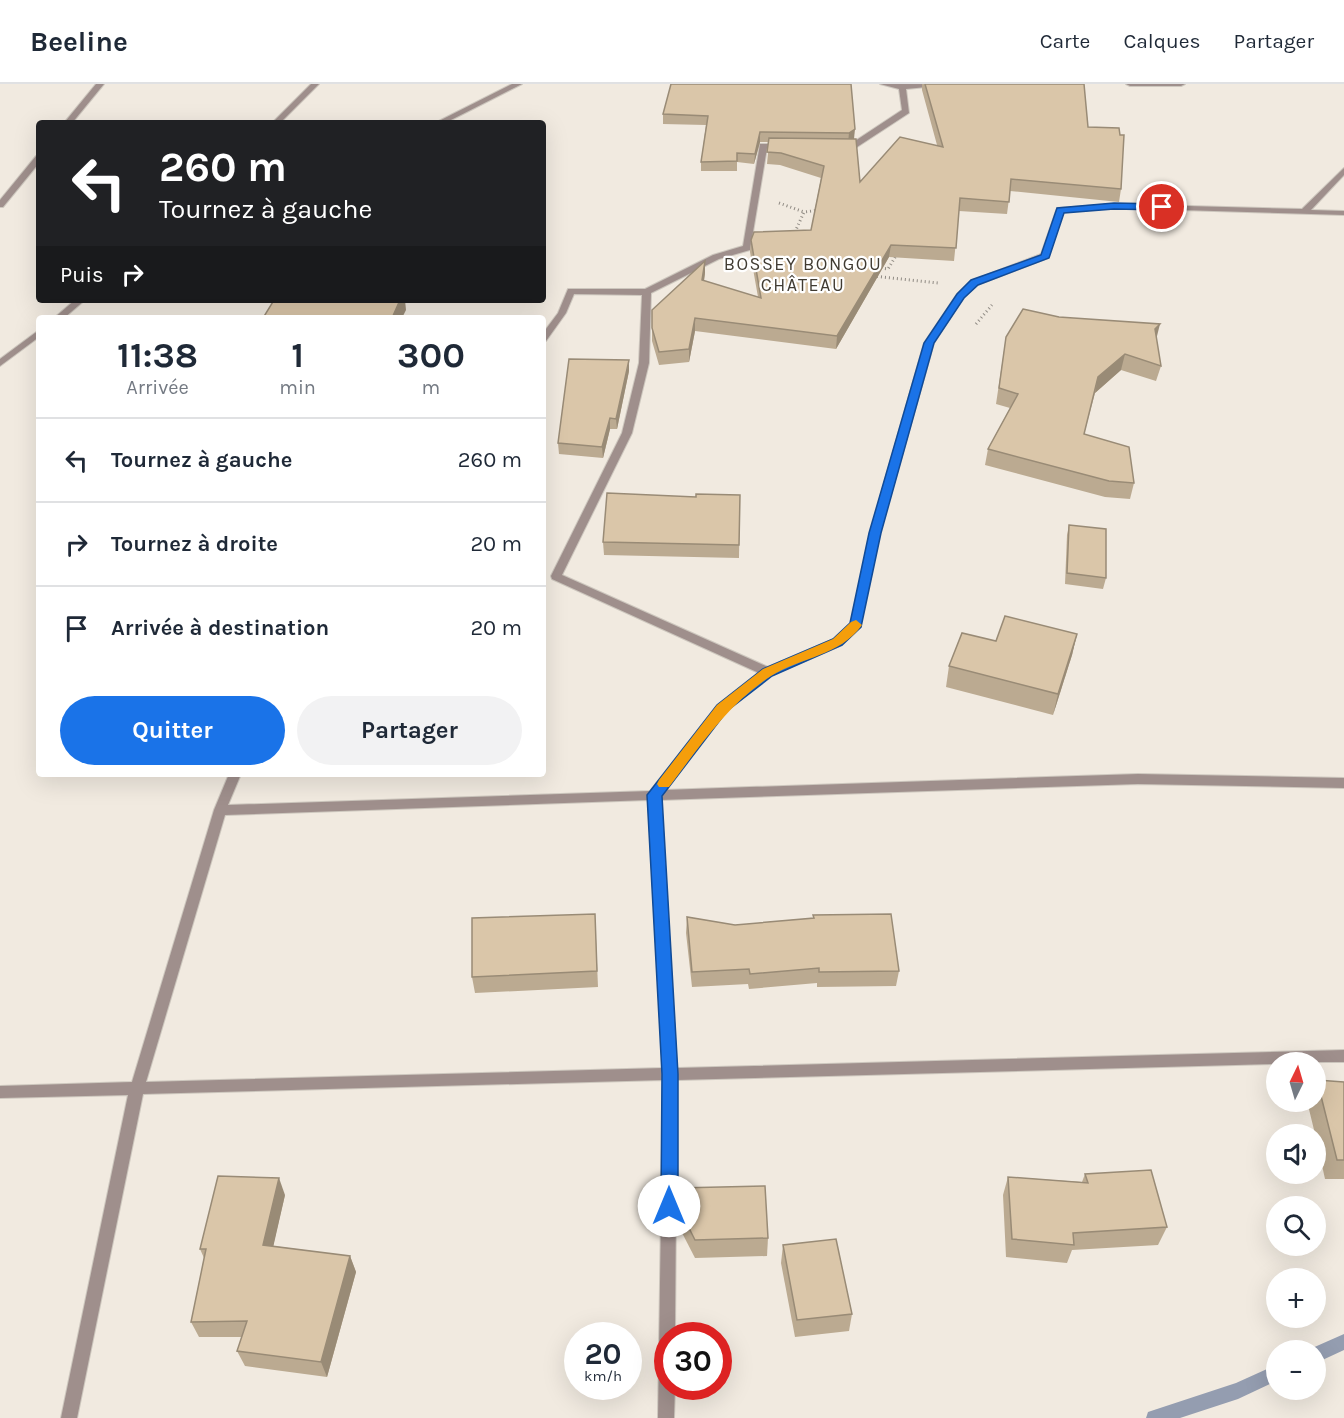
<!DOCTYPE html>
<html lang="fr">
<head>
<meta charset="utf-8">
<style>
  body { margin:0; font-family:Karla,sans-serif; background:#f2f2f3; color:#1f2937; height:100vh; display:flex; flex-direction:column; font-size:22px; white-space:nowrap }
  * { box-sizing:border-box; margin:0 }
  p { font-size:20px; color:#747a83 }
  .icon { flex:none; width:33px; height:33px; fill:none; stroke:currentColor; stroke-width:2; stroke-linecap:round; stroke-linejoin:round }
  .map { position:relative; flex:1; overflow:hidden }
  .sheet { position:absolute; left:36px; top:231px; width:510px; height:462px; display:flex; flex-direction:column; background:#fff; border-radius:6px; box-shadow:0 6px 24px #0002 }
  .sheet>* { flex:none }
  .guide { position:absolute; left:36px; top:36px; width:510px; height:183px; border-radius:6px; box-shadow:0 6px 24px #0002; background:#202124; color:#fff; overflow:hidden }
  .needle { width:39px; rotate:5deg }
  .tools { position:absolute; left:1266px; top:968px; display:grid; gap:12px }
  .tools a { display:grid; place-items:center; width:60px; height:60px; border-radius:50%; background:#fff; box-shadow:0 6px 24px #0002; font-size:30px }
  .speed { position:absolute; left:564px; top:1238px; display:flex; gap:12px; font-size:30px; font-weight:700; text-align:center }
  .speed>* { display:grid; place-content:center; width:78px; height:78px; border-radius:50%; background:#fff; box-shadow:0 6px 24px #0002; line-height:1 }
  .speed small { font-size:15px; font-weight:400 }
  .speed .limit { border:9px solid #d22; background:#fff; color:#111 }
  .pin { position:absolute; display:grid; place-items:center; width:51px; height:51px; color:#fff; margin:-26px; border:3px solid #fff; border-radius:50%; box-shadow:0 2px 6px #0007 }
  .me { position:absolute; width:66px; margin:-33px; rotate:0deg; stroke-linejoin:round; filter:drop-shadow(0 0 4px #0008) }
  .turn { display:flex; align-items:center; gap:21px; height:126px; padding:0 24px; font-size:27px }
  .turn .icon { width:78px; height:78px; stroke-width:2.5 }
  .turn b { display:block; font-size:42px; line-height:51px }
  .then { display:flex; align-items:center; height:57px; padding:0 24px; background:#0003; gap:12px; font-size:22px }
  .eta { display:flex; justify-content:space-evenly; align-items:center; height:102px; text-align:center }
  .eta b { font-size:36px; font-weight:700; line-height:42px }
  .action { display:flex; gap:12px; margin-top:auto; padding:12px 24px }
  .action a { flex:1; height:69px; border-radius:36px; background:#1a73e8; color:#fff; font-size:24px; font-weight:700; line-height:69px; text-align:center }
  .action a+a { background:#f2f2f3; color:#1f2937 }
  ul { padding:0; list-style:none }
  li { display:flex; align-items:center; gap:18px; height:84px; padding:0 24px; border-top:2px solid #e0e1e3 }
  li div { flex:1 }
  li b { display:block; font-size:22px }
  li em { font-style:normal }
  header { display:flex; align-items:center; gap:36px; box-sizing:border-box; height:84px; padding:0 30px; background:#fff; border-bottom:2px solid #e0e1e3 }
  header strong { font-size:28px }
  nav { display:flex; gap:33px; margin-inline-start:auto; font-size:21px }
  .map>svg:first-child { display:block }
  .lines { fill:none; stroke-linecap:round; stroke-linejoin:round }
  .stream { fill:#949db0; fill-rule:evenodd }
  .minor-casing { stroke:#cdc7be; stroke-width:2 }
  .path { stroke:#8f8a83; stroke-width:3; stroke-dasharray:1 3; stroke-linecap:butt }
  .minor { fill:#9f8f8c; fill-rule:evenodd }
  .wall { fill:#bbaa91 }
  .shaded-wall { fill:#998b76 }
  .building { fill:#dac6a9; stroke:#998b76; stroke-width:1.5 }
  .route { fill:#1a73e8; stroke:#114b97; stroke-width:1.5 }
  .slow { fill:#f59e0b }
  .labels { text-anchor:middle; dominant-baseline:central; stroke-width:4.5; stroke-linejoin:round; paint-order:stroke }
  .far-quarter-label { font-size:18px; letter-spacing:1.5px; fill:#403b32; stroke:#fff }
</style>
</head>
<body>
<header>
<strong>Beeline</strong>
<nav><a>Carte</a><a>Calques</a><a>Partager</a></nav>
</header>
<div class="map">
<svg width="1344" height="1334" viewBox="0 0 1344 1334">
  <rect width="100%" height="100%" fill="#f1eae0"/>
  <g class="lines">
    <g class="stream">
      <path d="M1344,1250V1266L1316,1279V1266L1310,1265Z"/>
      <path d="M1276,1281V1297L1238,1315L1180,1334H1146L1148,1328L1154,1326L1236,1299Z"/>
    </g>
    <defs>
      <g id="minor">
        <path d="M96,0H104L72,39H64Z"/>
        <path d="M311,0H319L280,39H272Z"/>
        <path d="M512,0H522L445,39H435Z"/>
        <path d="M880,0H941L937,2L906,5L909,29L854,65H838V61H849L902,26L899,5Z"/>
        <path d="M1126,0H1185L1181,2H1130Z"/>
        <path d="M760,60H782L786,62L782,64H767L750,166L719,175L651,209L649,279L632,349L562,491L768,583L834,555L851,539L870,449L924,259L957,210L971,197L1041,170L1057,124L1114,120L1302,125L1344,84V91L1311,126L1344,127V131L1114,124L1063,128L1048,174L977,201L963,214L934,259L880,449L860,543L842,561L772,591L726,627L664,706L1138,690L1344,694V704L1138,700L660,716L677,984L1344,966V978H1276V980L677,996L675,1251H668V1302H675L674,1334H658L663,996L143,1010L77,1334H61L128,1011L0,1014V1002L132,998L214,726L229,690H241L228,721L650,707L718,621L759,589L552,495L551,492L622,349L639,279L642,211L574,210L566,229L546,257L543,258V249L558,229L568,205H645L713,171L743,162ZM648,716L663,984L146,998L225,731Z"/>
        <path d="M36,72H39V79L3,123H0V116Z"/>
        <path d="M75,216H85L64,234H54Z"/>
        <path d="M39,246V253L0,282V275Z"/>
      </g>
    </defs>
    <use href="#minor" class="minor-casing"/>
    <g class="path">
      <path d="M779,119L804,128"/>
      <path d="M795,148L804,128L820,126"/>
      <path d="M881,184L888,185L897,170"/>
      <path d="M873,192L938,199"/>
      <path d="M976,240L992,221"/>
    </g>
    <use href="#minor" class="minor"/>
  </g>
  <g class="wall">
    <path d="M851,0L854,55L860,98L937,61L922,6V0H1084L1088,43L1121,105L1119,118L1010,107L1007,130L959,127L954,177L889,173L836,265L695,247L689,278L659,281L652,257V244L705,189L704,197L758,213L750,168L751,156L811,146L821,94L780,81L767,80L769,58H760L754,80L737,78V87H701V78L706,41L663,40V30Z"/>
    <path d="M1006,253L1156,256L1161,282L1156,297L1121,286L1095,309L1084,350L1134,399L1130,415L1105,413L985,381L988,365L1010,324L996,320Z"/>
    <path d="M629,287L617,345H610L603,374L559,370L558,359Z"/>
    <path d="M740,411L739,474L604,471L603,458L696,413Z"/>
    <path d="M1069,441L1106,494L1103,505L1065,500L1067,451Z"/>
    <path d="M1077,550L1072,571L1053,631L946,603L949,582L996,557Z"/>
    <path d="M595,830L598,903L475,909L472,893Z"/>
    <path d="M813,831L899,887L896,902L817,903V899L749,905L748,900L692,903L686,849L687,833L735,841L813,834Z"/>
    <path d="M1317,996L1344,998V1095H1325L1316,1054V1050H1315L1307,1017H1316V998Z"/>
    <path d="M1085,1090L1167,1143L1158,1161L1072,1166L1067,1179L1006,1173L1003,1111L1008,1093L1082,1098Z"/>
    <path d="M678,1104L768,1154L767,1172L695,1174L678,1141Z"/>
    <path d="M285,1111L273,1162L350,1172L356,1188L327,1293L245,1282L237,1267L242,1253H199L191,1238L204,1174L200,1165Z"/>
    <path d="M783,1161L852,1230L849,1247L795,1253L781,1179Z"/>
  </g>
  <g class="shaded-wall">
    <path d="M855,45L854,55L848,59L849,49Z"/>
    <path d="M760,48V58L754,80L755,70Z"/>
    <path d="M891,161L889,173L836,265L837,252Z"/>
    <path d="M705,177V189L702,209V196Z"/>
    <path d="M400,216H405L406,226L402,234H392Z"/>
    <path d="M695,234V247L689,278V265Z"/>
    <path d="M1160,240L1156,256L1155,245Z"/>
    <path d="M1125,270L1121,286L1095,309L1098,293Z"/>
    <path d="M629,276V287L617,345L616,335Z"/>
    <path d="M610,334V345L603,374L602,363Z"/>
    <path d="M1077,550L1072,571L1053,631L1058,610Z"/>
    <path d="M279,1094L285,1111L270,1177L263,1161Z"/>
    <path d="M350,1172L356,1188L327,1293L321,1278Z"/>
  </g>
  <g class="building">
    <path d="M671,0H851L855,45L849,49L760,48L755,70L737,69V77L701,78L708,32L663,30Z"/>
    <path d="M925,0H1084L1088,43L1119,44L1120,51H1124L1121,105L1011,95L1009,118L960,114L956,164L891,161L837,252L695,234L689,265L659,268L652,244V226L705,177L702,196L761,214L751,156L754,148L811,146L824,82L781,69L767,68L769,54L856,55L860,98L900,53L943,63Z"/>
    <path d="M274,216L288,218L289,216H400L392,234H263Z"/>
    <path d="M1023,225L1059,233L1160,240L1155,245L1161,282L1125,270L1098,293L1084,350L1129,363L1134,399L1109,397L988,365L1018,310L999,304L1006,253Z"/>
    <path d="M569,275L629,276L616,335L610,334L602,363L558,359Z"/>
    <path d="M607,409L696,413V410L740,411L739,461L603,458Z"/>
    <path d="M1069,441L1106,445V494L1067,489Z"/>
    <path d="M1005,532L1077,550L1058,610L949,582L962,549L996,557Z"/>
    <path d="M595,830L597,887L472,893V834Z"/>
    <path d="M891,830L899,887L819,888V884L750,890L749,885L692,888L687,833L735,841L814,834L813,831Z"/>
    <path d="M1317,996L1344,998V1076H1337Z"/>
    <path d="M1151,1086L1167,1143L1073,1149L1074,1161L1012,1155L1008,1093L1088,1099L1085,1090Z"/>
    <path d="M218,1092L279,1094L263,1161L350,1172L321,1278L237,1267L247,1237L191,1238L206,1165H200Z"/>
    <path d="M765,1102L768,1154L695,1156L678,1122V1104Z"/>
    <path d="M836,1155L852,1230L797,1236L783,1161Z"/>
  </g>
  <path class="route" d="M1114,119L1162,120L1167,123L1162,126L1114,125L1064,129L1049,174L978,201L964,214L934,259L881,449L861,543L842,561L772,592L727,627L662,712L678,990V1122L675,1128L669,1130L663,1128L661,1122L662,990L647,711L717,621L763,585L833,555L850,539L869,449L924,259L957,210L971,196L1041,171L1057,124Z"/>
  <path class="slow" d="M856,536L862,541C840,572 801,573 771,592C727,621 700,662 669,703H659L657,700L659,696L717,621L763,585L833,555L851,538Z"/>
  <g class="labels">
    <g class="far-quarter-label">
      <text x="803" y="180">BOSSEY BONGOU<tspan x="803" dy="21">CHÂTEAU</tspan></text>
    </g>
  </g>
</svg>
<div class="tools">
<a><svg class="needle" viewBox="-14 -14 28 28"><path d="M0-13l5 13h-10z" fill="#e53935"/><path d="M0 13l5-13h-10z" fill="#747a83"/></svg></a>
<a><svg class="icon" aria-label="sound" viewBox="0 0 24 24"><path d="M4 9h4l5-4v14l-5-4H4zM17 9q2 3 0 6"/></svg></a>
<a><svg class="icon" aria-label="search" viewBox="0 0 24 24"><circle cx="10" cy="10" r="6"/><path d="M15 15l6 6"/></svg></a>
<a>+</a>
<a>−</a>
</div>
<div class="speed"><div>20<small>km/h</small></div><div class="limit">30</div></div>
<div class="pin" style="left:1162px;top:123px;background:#d93025"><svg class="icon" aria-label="arrive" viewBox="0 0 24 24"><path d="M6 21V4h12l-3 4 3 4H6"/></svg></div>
<svg class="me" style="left:669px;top:1122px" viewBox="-20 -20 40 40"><circle r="19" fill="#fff"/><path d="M0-13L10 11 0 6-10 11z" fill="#1a73e8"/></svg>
<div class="guide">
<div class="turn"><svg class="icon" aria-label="left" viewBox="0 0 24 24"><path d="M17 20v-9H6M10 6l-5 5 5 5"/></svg><div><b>260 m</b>Tournez à gauche</div></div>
<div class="then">Puis<svg class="icon" aria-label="right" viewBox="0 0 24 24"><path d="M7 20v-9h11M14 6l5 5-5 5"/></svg></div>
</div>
<section class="sheet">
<div class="eta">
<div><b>11:38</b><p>Arrivée</p></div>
<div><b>1</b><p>min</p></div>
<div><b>300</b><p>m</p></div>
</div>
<ul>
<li><svg class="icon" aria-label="left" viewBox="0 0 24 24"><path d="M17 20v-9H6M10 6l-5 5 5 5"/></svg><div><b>Tournez à gauche</b></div><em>260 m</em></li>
<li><svg class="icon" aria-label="right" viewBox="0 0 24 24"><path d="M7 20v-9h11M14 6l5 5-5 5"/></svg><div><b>Tournez à droite</b></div><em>20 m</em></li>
<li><svg class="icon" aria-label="arrive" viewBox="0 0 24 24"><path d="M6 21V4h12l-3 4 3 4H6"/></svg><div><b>Arrivée à destination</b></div><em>20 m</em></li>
</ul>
<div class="action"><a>Quitter</a><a>Partager</a></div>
</section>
</div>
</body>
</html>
